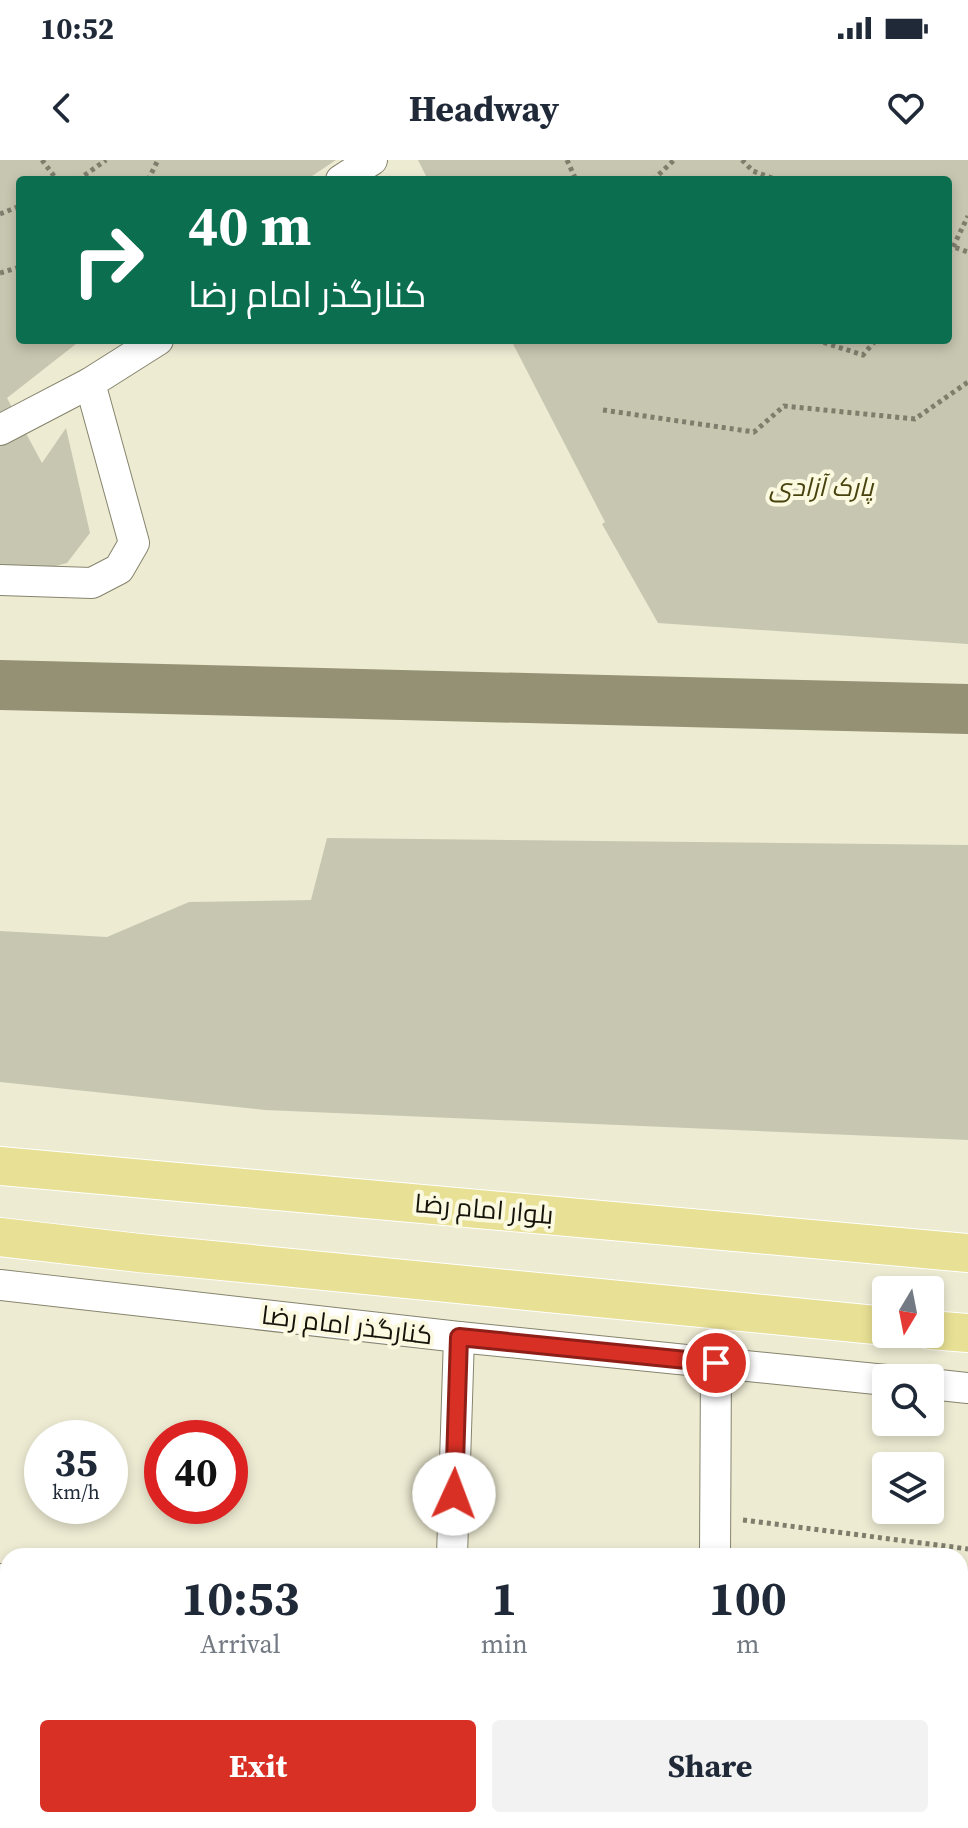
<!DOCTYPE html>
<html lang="en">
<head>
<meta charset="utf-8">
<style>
  body { margin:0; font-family:"Source Serif 4",Cairo,serif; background:#f2f2f3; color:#1f2937; height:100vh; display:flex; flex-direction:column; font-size:30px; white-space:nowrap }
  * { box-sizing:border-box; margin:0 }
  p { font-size:26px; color:#747a83 }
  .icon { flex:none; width:44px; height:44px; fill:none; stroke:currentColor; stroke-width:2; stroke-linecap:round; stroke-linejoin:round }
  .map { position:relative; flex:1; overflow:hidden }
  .side { position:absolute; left:0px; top:1388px; width:968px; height:280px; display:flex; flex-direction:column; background:#fff; border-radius:24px 24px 0 0; box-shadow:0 4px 12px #0003 }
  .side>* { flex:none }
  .banner { position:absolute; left:16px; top:16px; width:936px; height:168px; border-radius:8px; box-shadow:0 4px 12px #0003; background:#0b6e4f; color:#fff; overflow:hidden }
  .needle { width:52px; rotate:190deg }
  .fabs { position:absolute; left:872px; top:1116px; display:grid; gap:16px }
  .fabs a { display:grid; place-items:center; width:72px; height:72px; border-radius:8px; background:#fff; box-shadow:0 4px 12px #0003; font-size:40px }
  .speed { position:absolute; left:24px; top:1260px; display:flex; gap:16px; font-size:40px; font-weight:700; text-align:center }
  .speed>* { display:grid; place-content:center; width:104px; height:104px; border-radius:50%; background:#fff; box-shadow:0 4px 12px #0003; line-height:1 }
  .speed small { font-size:20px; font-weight:400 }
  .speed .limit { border:12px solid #d22; background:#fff; color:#111 }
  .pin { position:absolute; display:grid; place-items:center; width:68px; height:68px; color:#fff; margin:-34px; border:4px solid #fff; border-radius:50%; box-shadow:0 2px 8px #0007 }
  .me { position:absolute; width:88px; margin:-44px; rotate:2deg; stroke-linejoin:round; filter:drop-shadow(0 0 6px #0008) }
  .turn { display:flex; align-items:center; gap:28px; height:168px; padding:0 40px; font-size:36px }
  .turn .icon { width:104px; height:104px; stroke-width:2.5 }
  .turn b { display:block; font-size:56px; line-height:68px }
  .eta { display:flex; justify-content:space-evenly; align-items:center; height:136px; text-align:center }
  .eta b { font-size:48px; font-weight:700; line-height:56px }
  .action { display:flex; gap:16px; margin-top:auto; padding:16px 40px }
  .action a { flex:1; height:92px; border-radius:8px; background:#d93025; color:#fff; font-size:32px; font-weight:700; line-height:92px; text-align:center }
  .action a+a { background:#f2f2f3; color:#1f2937 }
  .status { display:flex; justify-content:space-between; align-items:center; height:56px; padding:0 40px; background:#fff; direction:ltr }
  .status svg { height:22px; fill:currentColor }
  header { display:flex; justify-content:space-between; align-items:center; height:104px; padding:0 40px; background:#fff; font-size:36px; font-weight:700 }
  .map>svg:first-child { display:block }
  .green { fill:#c7c6b0 }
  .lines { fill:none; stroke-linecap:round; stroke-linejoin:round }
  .river { stroke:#949175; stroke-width:50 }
  .minor-casing { stroke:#86846d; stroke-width:32 }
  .major-casing { stroke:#fff; stroke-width:40 }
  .path { stroke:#7f7e6d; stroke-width:5; stroke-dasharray:4 4; stroke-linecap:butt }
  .minor { stroke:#fff; stroke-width:30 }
  .major { stroke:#e8e094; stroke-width:38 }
  .route-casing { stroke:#8d1f18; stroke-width:20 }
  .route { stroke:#d93025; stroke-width:14 }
  .labels { text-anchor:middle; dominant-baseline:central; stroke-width:8; stroke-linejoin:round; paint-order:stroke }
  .park-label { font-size:26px; font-style:italic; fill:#48430e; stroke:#fbf9df }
  .street-label { font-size:26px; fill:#15140b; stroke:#fbf9df }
</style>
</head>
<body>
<div class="status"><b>10:52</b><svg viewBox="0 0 49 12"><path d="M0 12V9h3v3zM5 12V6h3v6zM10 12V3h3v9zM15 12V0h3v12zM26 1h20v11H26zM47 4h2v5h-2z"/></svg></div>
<header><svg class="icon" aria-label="back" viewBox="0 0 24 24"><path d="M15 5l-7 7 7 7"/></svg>Headway<svg class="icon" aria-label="heart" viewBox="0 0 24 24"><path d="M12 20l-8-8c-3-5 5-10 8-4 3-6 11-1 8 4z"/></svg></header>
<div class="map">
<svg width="968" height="1668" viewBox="0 0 968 1668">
  <rect width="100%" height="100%" fill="#edebd2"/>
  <g class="green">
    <path d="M0,0H336L306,20H20V180H81L7,238L42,303L66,268L90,373L67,403L37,411L0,410Z"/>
    <path d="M418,0H968V484L658,463L602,364L605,362L511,180H948V20H428Z"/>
    <path d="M327,678L968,685V980L265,950L0,922V771L107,777L189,742L311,740Z"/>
  </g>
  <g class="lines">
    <path class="river" d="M0,525L968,549"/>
    <defs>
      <g id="minor">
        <path d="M341,20L372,0"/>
        <path d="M0,270L90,223"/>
        <path d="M0,420L92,423L119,409L134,383L90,223L158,180"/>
        <path d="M0,1125L459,1177L886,1220"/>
        <path d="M930,1224L968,1228"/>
        <path d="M452,1396L459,1177"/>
        <path d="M715,1396L716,1203"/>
        <path d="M0,1419H8"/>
        <path d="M960,1518L968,1519"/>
        <path d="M426,1668V1660"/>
        <path d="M715,1668V1660"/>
      </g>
      <g id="major">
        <path d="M0,1006L968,1093"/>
        <path d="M0,1077L139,1093L886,1166"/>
        <path d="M930,1170L968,1173"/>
        <path d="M0,1644L8,1645"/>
        <path d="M114,1660L169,1668"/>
      </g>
    </defs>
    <use href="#minor" class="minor-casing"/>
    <use href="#major" class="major-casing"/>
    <g class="path">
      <path d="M42,0L57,20"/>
      <path d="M567,0L576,20"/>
      <path d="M742,0L753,11L777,20"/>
      <path d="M78,20L106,0"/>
      <path d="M148,20L158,0"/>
      <path d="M653,20L674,0"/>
      <path d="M0,54L20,46"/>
      <path d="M948,85L968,92"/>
      <path d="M948,93L953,87L968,56"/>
      <path d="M0,113L20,107"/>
      <path d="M816,180L863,195L876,180"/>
      <path d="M603,250L754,272L784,246L915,259L968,222"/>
      <path d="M743,1360L968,1389"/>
    </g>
    <use href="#minor" class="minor"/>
    <use href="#major" class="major"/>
  </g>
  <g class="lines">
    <defs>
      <path id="route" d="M454,1334L459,1177L716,1203"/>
    </defs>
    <use href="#route" class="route-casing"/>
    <use href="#route" class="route"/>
  </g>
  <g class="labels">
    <g class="park-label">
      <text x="821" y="327">پارک آزادی</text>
    </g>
    <g class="street-label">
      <text transform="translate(484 1049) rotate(5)">بلوار امام رضا</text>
      <text transform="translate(347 1165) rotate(7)">کنارگذر امام رضا</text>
    </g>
  </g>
</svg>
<div class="fabs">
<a><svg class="needle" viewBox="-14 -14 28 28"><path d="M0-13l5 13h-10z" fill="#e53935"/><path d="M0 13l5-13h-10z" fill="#747a83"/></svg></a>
<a><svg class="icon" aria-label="search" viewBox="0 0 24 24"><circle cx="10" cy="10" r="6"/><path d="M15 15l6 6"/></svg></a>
<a><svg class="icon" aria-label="layers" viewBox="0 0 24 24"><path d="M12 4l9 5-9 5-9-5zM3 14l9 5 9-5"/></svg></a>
</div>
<div class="speed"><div>35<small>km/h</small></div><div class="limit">40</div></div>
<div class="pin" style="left:716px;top:1203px;background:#d93025"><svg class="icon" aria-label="arrive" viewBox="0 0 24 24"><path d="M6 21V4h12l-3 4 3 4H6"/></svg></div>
<svg class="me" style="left:454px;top:1334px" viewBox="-20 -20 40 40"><circle r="19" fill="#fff"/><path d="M0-13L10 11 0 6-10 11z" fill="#d93025"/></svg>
<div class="banner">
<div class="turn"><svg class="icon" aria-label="right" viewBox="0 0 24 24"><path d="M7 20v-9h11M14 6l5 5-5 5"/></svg><div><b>40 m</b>کنارگذر امام رضا</div></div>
</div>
<section class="side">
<div class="eta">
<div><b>10:53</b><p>Arrival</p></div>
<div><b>1</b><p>min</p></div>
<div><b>100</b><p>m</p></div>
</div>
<div class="action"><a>Exit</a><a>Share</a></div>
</section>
</div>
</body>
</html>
